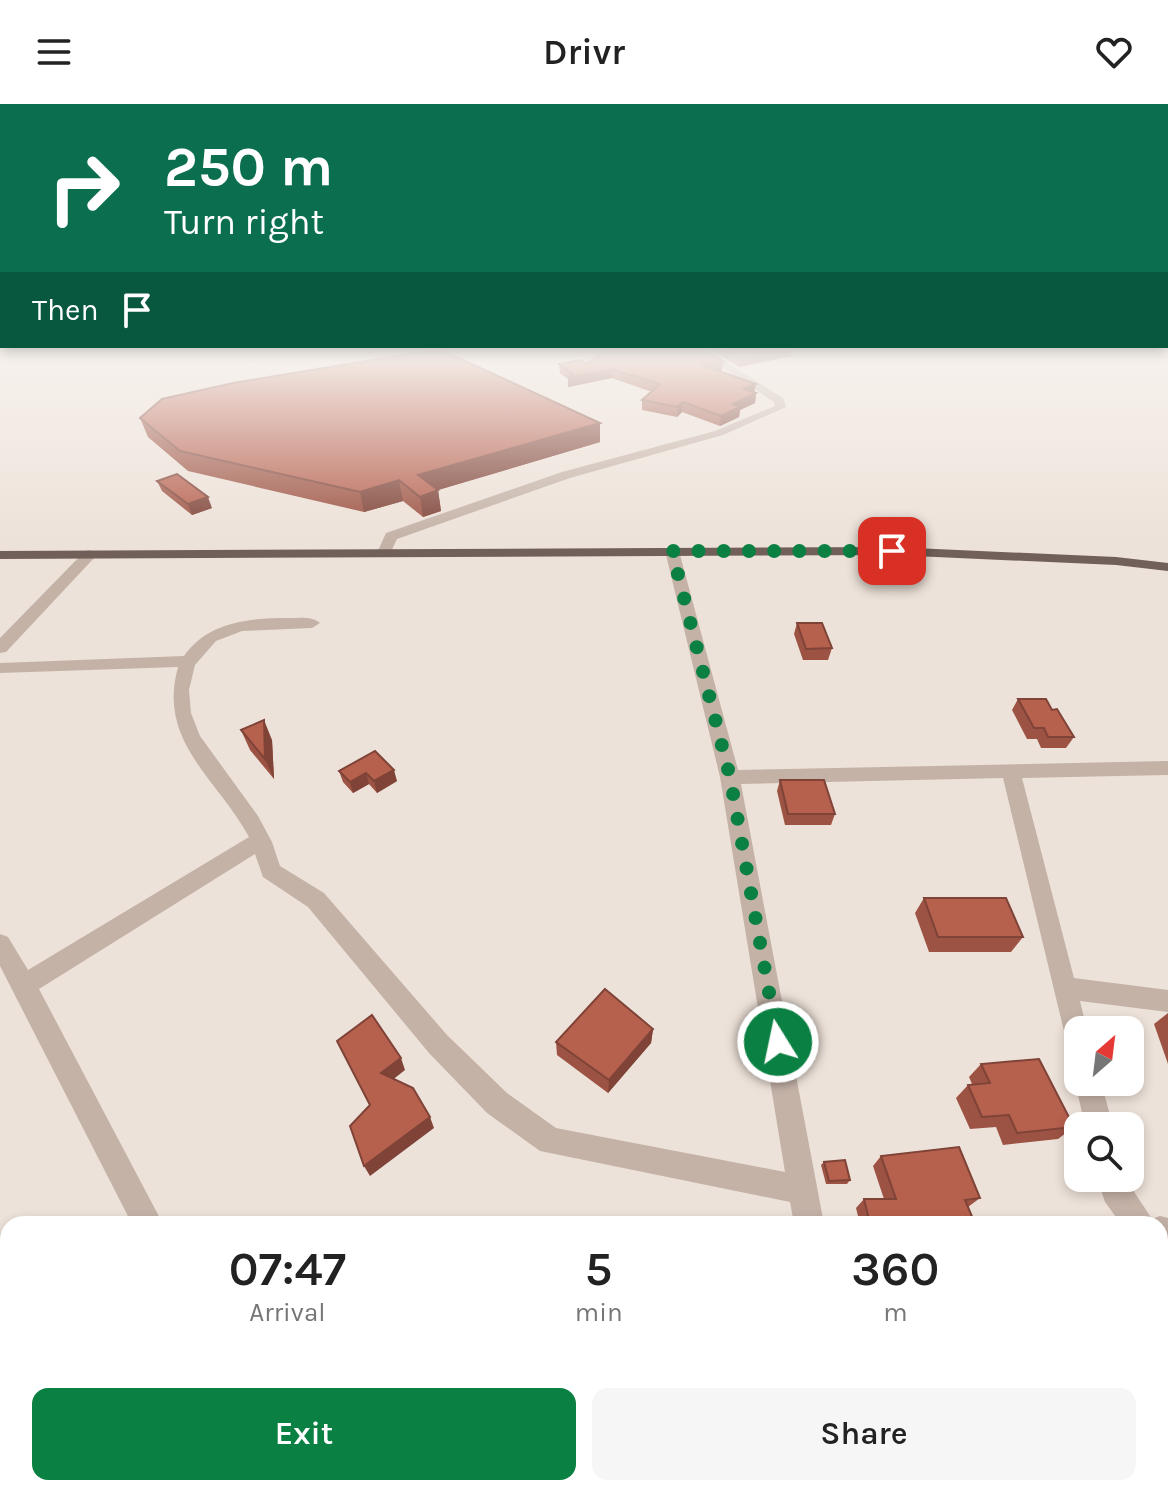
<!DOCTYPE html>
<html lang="en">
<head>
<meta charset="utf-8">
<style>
  body { margin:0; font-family:Karla,sans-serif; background:#f6f6f6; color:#222; height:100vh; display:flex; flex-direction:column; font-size:30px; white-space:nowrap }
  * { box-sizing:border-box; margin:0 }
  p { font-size:26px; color:#767676 }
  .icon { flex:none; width:44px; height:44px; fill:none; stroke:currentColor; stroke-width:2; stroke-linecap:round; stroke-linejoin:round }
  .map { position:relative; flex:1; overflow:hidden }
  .side { position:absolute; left:0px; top:1112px; width:1168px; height:280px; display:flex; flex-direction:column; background:#fff; border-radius:24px 24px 0 0; box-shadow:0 4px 12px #0003 }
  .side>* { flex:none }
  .top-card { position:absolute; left:0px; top:0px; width:1168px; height:244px; box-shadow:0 4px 12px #0003; background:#0b6e4f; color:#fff; overflow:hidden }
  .needle { width:52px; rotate:28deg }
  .fabs { position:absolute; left:1064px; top:912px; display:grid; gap:16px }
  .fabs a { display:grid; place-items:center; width:80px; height:80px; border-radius:16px; background:#fff; box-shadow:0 4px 12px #0003; font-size:40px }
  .pin { position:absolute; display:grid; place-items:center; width:68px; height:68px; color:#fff; margin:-34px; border-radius:16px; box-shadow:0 4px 12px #0006 }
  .me { position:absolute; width:88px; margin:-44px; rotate:350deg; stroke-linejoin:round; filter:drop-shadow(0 0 6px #0008) }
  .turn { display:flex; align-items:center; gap:28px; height:168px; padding:0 32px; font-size:36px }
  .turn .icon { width:104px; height:104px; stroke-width:2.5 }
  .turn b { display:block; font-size:56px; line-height:68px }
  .then { display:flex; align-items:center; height:76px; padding:0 32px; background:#0003; gap:16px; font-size:30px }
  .eta { display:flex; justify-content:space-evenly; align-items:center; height:136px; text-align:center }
  .eta b { font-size:48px; font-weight:600; line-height:56px }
  .action { display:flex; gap:16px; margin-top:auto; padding:16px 32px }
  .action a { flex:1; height:92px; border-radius:16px; background:#0b8043; color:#fff; font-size:32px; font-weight:600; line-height:92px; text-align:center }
  .action a+a { background:#f6f6f6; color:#222 }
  header { display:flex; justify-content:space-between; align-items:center; height:104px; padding:0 32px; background:#fff; font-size:36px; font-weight:600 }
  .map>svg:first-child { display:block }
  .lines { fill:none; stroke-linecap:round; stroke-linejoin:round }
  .minor { fill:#c4b2a7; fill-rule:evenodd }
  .major { fill:#716059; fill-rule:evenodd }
  .wall { fill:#9d5343 }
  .shaded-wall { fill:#7f4337 }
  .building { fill:#b6604e; stroke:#7f4337; stroke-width:2 }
  .route { stroke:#0b8043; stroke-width:14; stroke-dasharray:0 25.2 }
</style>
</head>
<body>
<header><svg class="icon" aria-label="menu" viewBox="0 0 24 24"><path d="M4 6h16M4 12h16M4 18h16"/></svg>Drivr<svg class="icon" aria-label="heart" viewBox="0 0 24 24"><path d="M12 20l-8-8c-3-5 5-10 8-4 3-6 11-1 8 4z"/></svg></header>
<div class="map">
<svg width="1168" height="1392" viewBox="0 0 1168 1392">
  <rect width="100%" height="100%" fill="#ede2d9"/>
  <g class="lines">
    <g class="minor">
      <path d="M694,244H704L783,294L786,303L723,331L570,374L397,435L389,452H379L377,449L386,429L562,368L715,327L775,302L774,298Z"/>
      <path d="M672,443L679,447L738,666L1168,657V671L1022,674L1074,874L1168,886V908L1080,897L1087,926H1078V951L1069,948L1003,674L741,680L824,1120H794L790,1098L540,1047L487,1009L429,949L308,803L263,773L255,750L39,885L163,1120H132L0,862V830L8,833L28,866L249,733C217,674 157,638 178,563L0,569V559L184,552C208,517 251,514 289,514C300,514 312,512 320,519L312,524L242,527L216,537L195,561L189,586L191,609L200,632L258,712L272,738L280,762L324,789L447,931L507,989L556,1024L785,1068L720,673L665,447Z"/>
      <path d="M90,446L97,450L95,453L6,548L0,549V534L85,447Z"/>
      <path d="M1078,970V978H1101L1113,1022H1085L1075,978Z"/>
      <path d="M1097,1074H1125L1152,1115L1160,1112L1168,1114V1144L1160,1142V1120H1121L1105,1098Z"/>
      <path d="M267,1384H304L307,1392H270Z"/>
      <path d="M783,1384H819L818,1392H782Z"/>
    </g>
    <path class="major" d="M892,443L1116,453L1168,459V467L1116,461L892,451L0,455V447Z"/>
  </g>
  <g class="wall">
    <path d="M709,244H793L791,252L739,263Z"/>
    <path d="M723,257L722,266L719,267L756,289L755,299L740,306L739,313L720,322L682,308L677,313L642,306V296L652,288L612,274L568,283V275L560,269L559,260Z"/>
    <path d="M140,314L600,319V338L438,386L441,407L423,413L403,397L364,408L188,367L148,333Z"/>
    <path d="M157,377L212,404L192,411L162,387Z"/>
    <path d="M797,519L832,544L828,556H803L794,530Z"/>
    <path d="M1018,595L1052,606L1074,633L1066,644H1041L1037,635H1027L1012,606Z"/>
    <path d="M241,626L272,636L274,675L250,646Z"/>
    <path d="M375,647L397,677L377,689L369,680L353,689L343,678L339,667Z"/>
    <path d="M780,676L835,710L831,721H785L777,687Z"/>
    <path d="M924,794L1023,833L1011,848H929L915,809Z"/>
    <path d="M1168,909V960L1154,920Z"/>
    <path d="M653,925L651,939L608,989L557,951L556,938Z"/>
    <path d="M981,960L1074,1023L1058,1035L1003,1041L996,1023L970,1025L956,994L968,981L972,980L969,973Z"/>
    <path d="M881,1052L980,1094L968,1103L973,1115L966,1120H860L856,1104L864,1095H884L873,1062Z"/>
    <path d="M824,1058L850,1076L847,1080H826L821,1061Z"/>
  </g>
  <g class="shaded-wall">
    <path d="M788,244H793L791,252L739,263L740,253Z"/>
    <path d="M723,257L722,266L701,271L702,261Z"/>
    <path d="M612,265V274L568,283V273Z"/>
    <path d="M756,280L754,289L744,285Z"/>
    <path d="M756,289L755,299L740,306L739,313L720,322L721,312L733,300Z"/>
    <path d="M683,298L682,308L677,313L678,303Z"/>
    <path d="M600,319V338L421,391L418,371Z"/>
    <path d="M399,376L403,397L364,408L360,388Z"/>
    <path d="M438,386L441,407L423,413L420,393Z"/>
    <path d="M208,393L212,404L192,411L188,400Z"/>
    <path d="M264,616L272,636L274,675L265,655Z"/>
    <path d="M394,666L397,677L377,689L374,677Z"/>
    <path d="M366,669L369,680L353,689L350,678Z"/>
    <path d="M653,925L651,939L608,989L609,976Z"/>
    <path d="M401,954L405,966L386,981L381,969Z"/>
    <path d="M430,1013L434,1024L370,1072L364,1062Z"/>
  </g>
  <g class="building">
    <path d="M608,244H702L723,257L702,261L756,280L744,285L756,289L733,300L740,303L721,312L683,298L678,303L642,296L660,280L612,265L568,273L573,270L559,260L581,256L586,260Z"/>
    <path d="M724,244H788L740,253Z"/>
    <path d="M439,245L600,319L418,371L438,386L420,393L399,376L360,388L180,347L140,314L162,295L233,279Z"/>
    <path d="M177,370L208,393L188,400L157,377Z"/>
    <path d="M797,519H822L832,544L806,545Z"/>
    <path d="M1018,595H1046L1052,606L1057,605L1074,633H1048L1044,624H1034Z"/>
    <path d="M264,616L265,655L241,626Z"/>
    <path d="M375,647L394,666L374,677L366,669L350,678L339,667Z"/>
    <path d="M780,676H824L835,710H788Z"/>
    <path d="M924,794H1006L1023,833H938Z"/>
    <path d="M605,885L653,925L609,976L556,938Z"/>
    <path d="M372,911L401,954L381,969L413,984L430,1013L364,1062L350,1022L370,1001L337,937Z"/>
    <path d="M1039,955L1074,1023L1017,1029L1009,1011L982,1013L968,981L990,979L981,960Z"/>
    <path d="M959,1043L980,1094L965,1096L973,1115L919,1120H870L864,1095H896L881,1052Z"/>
    <path d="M845,1056L850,1076L829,1077L824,1058Z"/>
  </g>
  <linearGradient id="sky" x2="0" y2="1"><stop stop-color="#7dafcd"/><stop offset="0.56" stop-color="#f7f2ee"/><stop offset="1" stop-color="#f7f2ee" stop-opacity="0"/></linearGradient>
  <rect width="1168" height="438" fill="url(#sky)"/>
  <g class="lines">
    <path class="route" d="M778,938L730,673L672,447H892"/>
  </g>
</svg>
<div class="fabs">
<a><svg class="needle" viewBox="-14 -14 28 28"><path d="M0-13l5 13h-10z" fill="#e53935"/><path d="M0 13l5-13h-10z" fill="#767676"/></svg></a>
<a><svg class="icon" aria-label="search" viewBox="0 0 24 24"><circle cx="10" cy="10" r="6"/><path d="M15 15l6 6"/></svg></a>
</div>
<div class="pin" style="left:892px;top:447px;background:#d93025"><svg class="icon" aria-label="arrive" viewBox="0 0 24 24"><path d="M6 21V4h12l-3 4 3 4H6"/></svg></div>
<svg class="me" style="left:778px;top:938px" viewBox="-20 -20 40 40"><circle r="17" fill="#0b8043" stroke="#fff" stroke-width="3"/><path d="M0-11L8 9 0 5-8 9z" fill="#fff"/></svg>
<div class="top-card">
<div class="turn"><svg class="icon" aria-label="right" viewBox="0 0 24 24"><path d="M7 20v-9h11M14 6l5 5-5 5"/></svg><div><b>250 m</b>Turn right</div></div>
<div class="then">Then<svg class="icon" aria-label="arrive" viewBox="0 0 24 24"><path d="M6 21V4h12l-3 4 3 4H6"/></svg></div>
</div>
<section class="side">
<div class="eta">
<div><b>07:47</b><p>Arrival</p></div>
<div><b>5</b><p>min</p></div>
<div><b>360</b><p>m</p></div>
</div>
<div class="action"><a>Exit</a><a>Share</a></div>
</section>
</div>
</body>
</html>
